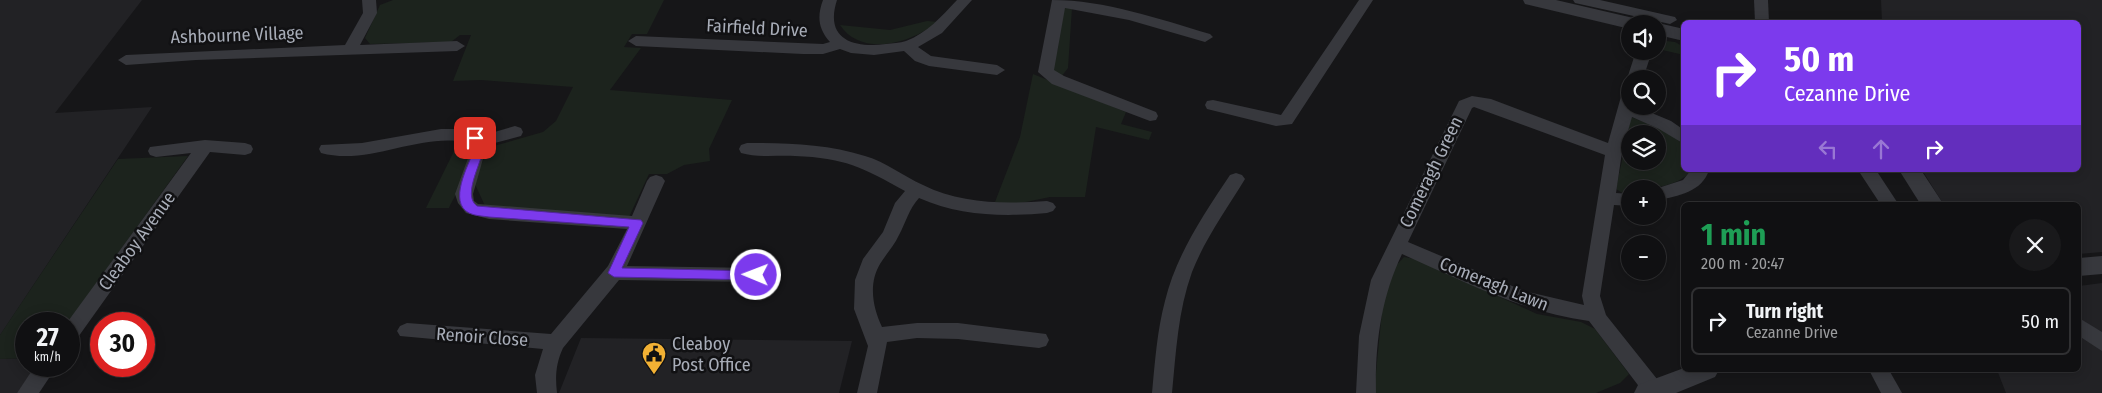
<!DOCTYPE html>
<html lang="en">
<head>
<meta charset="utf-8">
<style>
  body { margin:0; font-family:"Fira Sans Condensed",sans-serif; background:#19191b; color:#f1f3f6; height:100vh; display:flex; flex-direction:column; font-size:19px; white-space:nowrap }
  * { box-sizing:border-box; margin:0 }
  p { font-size:16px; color:#9c9d9f }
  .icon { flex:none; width:28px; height:28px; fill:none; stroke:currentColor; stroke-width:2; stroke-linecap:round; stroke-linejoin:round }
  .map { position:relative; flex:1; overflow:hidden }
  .side { position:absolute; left:1681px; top:202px; width:400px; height:170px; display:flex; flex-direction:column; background:#101012; border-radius:8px; box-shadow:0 2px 12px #0003,0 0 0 1px #303032 }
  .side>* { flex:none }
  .guide { position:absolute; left:1681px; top:20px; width:400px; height:152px; border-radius:8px; box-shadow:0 2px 12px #0003,0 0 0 1px #303032; background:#7c3aed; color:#fff; overflow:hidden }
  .fabs { position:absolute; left:1621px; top:15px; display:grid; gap:10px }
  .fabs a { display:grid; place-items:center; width:45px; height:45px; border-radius:50%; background:#101012; box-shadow:0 2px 12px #0003,0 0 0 1px #303032; font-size:25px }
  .speed { position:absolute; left:15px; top:312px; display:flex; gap:10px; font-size:25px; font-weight:700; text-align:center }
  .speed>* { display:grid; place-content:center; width:65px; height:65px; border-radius:50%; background:#101012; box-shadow:0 2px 12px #0003,0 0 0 1px #303032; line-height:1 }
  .speed small { font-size:12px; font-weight:400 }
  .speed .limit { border:8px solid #d22; background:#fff; color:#111 }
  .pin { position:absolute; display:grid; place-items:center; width:42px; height:42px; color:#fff; margin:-21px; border-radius:10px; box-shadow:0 2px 8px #0006 }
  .me { position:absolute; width:55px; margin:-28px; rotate:271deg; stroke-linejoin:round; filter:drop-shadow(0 0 4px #0008) }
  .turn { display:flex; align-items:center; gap:18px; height:105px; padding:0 20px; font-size:22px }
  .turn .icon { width:65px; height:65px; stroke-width:2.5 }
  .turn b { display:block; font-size:35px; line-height:42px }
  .lanes { display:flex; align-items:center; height:48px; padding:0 20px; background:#0003; justify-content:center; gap:25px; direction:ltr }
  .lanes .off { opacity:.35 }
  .round { display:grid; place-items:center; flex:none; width:52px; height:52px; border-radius:26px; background:#19191b }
  .headline { display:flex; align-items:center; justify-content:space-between; height:85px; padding:0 20px }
  h1 { font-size:30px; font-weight:700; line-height:38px; color:#1e9e55 }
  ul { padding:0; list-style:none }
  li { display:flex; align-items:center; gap:15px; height:68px; margin:0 10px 8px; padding:0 10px; border:2px solid #303032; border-radius:8px }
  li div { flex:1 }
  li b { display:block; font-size:19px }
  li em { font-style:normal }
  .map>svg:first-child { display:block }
  .built { fill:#222225 }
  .green { fill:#1c231d; fill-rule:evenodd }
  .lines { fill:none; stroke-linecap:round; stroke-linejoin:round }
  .minor { fill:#37383d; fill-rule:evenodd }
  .tertiary { fill:#37383d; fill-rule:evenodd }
  .route { fill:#7c3aed; stroke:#51269a }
  .labels { text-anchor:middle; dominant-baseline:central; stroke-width:5; stroke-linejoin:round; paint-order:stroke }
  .street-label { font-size:18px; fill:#a8adb8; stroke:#111113 }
  .poi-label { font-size:18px; fill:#a8adb8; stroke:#111113; text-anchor:start }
</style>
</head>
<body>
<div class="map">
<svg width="2102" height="393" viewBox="0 0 2102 393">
  <rect width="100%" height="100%" fill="#161618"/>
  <g class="built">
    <path d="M0,0H142L55,113L152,107L0,335Z"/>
    <path d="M1881,0H2102V252L2079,254V205H1944L1922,170H2079V22H1882Z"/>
    <path d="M2102,283V393H2006L1997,370H2079V286Z"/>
    <path d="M581,338L852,341L839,393H559Z"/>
    <path d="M26,358V366H36L17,393H0V359Z"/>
  </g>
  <g class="green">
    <path d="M393,0H664L647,34H632L624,47L641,48L610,90L732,100L709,149L710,161L684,165L667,174H649L629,217L486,208L474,182L486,153L494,146L543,132L556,121L573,87L481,80L453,81L471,35H460L451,42L370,44L365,38L380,5Z"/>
    <path d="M1066,8H1072L1068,68L1061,77L1051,68L1058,48L1060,10Z"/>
    <path d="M927,21L938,22C911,43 862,58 840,25L890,30Z"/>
    <path d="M1666,41L1675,42L1684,47V55L1658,49V42Z"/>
    <path d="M1033,74L1126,112L1121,124L1152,132L1149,140L1096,127L1085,197H1050L1011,205L995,202L1020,137Z"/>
    <path d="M1631,117C1650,124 1670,131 1684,146V170H1692C1678,187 1651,189 1630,189V194H1624L1616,189ZM1630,134H1658V161H1630Z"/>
    <path d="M459,141C486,146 456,193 449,208H426Z"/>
    <path d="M188,156L67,324H26V358L0,359V335L118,159Z"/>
    <path d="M1404,257L1416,259L1537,314L1581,322L1595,329L1629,374L1620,383L1596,393H1374L1383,301L1393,269Z"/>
  </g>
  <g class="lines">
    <g class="minor">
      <path d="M362,0H376L377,13L360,45L457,41L465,46L457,51L196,60L126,65L118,60L126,55L345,45L363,13Z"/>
      <path d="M823,0H837C824,40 854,48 886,44C892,43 900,43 906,41C927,33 941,17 957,0H972L942,33L918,47L931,56L997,65L1005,70L997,75L929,66L915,61L904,51L874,55L851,53L840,49L823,54H803L636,46L628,41L636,36L823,44L830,42C818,29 817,16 823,0Z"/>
      <path d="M1052,0C1105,0 1159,19 1210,34L1213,37L1205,42L1129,20L1065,8L1054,70L1064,76L1156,112L1158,116L1156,120L1150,121L1052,84L1038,72Z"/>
      <path d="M1359,0H1373L1292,124L1276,126L1207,109L1205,105L1207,101L1213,100L1281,115Z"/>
      <path d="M1573,0H1600L1675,17L1677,20L1670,24L1575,3Z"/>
      <path d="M1754,0H1768L1769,22H1755Z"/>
      <path d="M1636,51H1652L1643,79H1630V83L1627,79Z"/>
      <path d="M1630,88V106H1635L1671,121L1684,130V144L1659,129L1632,117L1622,152L1616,193L1630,194V206L1614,205L1600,296L1606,315L1661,384L1664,390L1663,393H1644L1589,321C1522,312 1463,281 1402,254C1381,298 1375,344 1376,393H1356L1359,336L1371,280L1459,101L1472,96L1491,99L1608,143L1622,93L1624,89ZM1474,107L1605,155L1582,296L1584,305L1524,291L1408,242L1472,108Z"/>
      <path d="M515,126L521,128L523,132L521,136L487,145L473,194L474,201L478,204L632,216L647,181L650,177L656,175L662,177L665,181L627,266L756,268L763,270L765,275L763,280L756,282L619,280L563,348C556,363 555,376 557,393H537L535,375L543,349L400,336L397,331L400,326L407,323L551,334L608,266L627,229L489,219L466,213L458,203L455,194L471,150V144L466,142C417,133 369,166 321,153L319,149L321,145L362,143L441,129H457L481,136Z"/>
      <path d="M205,140L245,143L251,145L253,149L251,153L245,155L210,152L76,340L69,343V324H66L191,153L156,157L150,155L148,151L150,147Z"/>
      <path d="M747,143C787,143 827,144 865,156C886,162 903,176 923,185C961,204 1005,204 1047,201L1053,203L1056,207L1053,211L1047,213C1004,217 959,216 919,198C909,209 906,222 899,235C894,246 886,254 880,264C868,284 873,308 882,327L917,323H958L1046,334L1049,340L1046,346L1039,348L958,339L917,338L887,342L877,393H857L868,346L854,309L855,280L863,259L883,232L895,203L905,191C862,167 845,158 795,156C778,155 758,158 741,153L739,149L741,145Z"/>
      <path d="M1691,170H1709C1702,192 1678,196 1658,200V189H1655L1683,180Z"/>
      <path d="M1858,170H1876L1899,205H1881Z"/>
      <path d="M1236,173L1242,175L1245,179C1226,210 1205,239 1192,272C1178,311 1176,352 1172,393H1152C1155,362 1157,331 1165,301C1176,255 1204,214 1230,175Z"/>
      <path d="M2079,318L2102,332V351L2079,336Z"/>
      <path d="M35,366H57L39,393H17Z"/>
      <path d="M1869,370H1889L1902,393H1881Z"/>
    </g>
    <g class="tertiary">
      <path d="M1523,0H1556L1642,20L1644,24H1630V29L1525,4Z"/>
      <path d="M1658,23L1684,29V41L1658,35V24H1656Z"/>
      <path d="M1899,170H1921L1944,205H1921Z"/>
      <path d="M2102,256V274L2079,276V258Z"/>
      <path d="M1684,368V370H1719L1715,377L1676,393H1634L1638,385Z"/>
    </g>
  </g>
  <path class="route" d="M475,134L485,142C484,159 461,195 477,206L641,220L643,223L622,268L756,271L762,275L756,280L614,277L608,273L629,227L489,217C483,216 475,216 469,213C448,202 468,166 474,150V143L469,138Z"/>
  <defs>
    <symbol id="civic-pin" viewBox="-11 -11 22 30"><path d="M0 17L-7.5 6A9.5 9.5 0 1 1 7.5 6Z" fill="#f2b134" stroke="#111113"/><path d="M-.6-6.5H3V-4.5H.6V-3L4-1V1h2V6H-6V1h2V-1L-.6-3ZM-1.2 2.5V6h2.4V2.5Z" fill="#111"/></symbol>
  </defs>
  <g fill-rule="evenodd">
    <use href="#civic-pin" x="640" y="340" width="28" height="38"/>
  </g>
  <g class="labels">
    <g class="street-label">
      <text transform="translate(757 28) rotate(3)">Fairfield Drive</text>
      <text transform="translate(237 35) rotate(-2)">Ashbourne Village</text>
      <text transform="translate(1431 172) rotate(-64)">Comeragh Green</text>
      <text transform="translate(137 241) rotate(-54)">Cleaboy Avenue</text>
      <text transform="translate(1494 284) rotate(22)">Comeragh Lawn</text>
      <text transform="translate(482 337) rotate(4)">Renoir Close</text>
    </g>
    <g class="poi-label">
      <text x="672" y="344">Cleaboy<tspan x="672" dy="21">Post Office</tspan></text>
    </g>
  </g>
</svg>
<div class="fabs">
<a><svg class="icon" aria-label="sound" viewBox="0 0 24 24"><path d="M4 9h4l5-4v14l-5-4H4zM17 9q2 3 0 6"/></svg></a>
<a><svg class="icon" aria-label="search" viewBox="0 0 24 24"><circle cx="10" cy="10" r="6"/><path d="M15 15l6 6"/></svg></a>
<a><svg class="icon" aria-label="layers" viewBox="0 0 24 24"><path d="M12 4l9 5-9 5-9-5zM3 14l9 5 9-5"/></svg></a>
<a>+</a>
<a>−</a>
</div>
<div class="speed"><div>27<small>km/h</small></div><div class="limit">30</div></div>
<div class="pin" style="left:475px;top:138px;background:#d93025"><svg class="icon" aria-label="arrive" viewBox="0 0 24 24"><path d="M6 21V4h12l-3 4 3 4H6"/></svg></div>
<svg class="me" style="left:756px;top:275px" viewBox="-20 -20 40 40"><circle r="17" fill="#7c3aed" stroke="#fff" stroke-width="3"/><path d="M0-11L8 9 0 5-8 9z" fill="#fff"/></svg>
<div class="guide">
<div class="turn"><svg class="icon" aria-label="right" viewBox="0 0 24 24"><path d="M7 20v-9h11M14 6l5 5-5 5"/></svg><div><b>50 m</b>Cezanne Drive</div></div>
<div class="lanes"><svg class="icon off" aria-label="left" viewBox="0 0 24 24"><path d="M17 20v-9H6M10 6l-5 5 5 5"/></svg><svg class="icon off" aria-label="ahead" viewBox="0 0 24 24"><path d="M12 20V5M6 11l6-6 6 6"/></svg><svg class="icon" aria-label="right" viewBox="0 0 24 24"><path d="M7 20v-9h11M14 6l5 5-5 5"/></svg></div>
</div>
<section class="side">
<div class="headline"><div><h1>1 min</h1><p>200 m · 20:47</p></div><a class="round"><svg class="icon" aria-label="close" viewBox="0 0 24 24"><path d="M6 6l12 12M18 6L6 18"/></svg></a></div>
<ul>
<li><svg class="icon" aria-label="right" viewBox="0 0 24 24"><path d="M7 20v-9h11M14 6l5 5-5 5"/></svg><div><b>Turn right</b><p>Cezanne Drive</p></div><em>50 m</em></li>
</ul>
</section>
</div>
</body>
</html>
